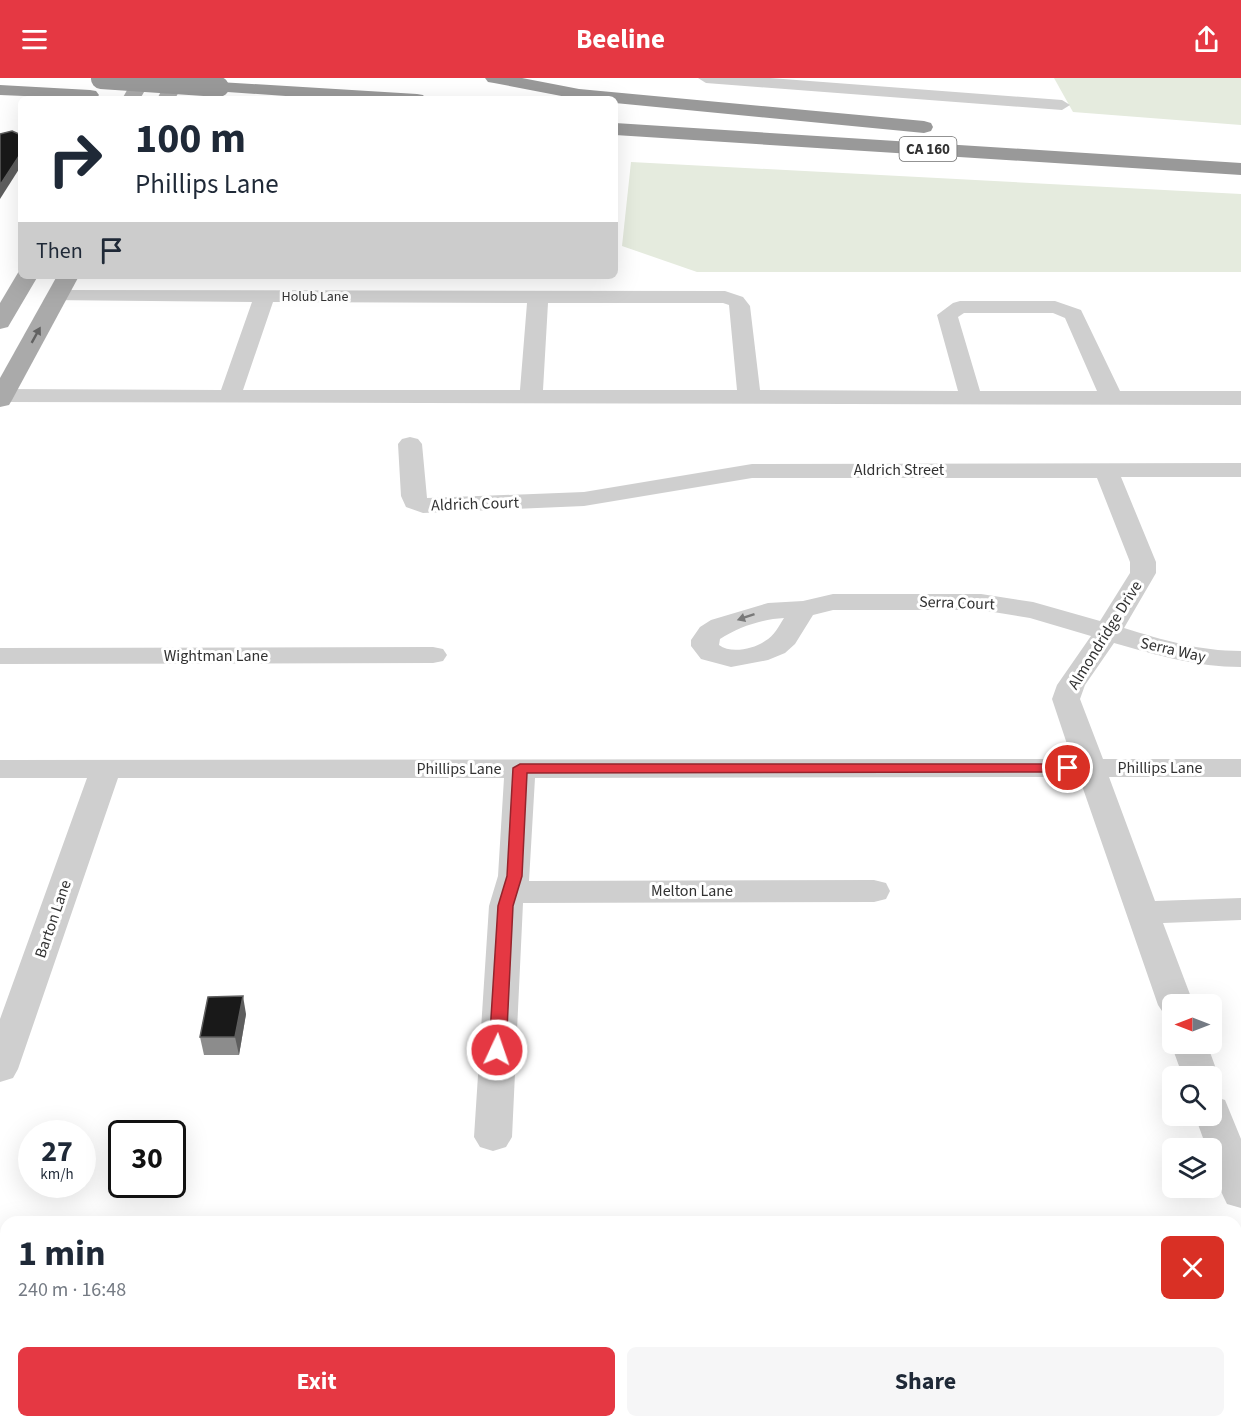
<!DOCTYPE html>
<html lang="en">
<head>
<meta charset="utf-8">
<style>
  body { margin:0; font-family:"Source Sans 3",sans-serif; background:#f6f6f7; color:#1f2937; height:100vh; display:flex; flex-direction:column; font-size:22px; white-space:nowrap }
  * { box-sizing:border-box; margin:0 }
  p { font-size:20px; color:#747a83 }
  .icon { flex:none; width:33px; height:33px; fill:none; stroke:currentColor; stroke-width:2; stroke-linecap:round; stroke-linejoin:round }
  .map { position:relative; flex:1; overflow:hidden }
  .details { position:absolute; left:0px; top:1138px; width:1242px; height:212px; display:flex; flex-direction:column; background:#fff; border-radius:18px 18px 0 0; box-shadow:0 6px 24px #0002 }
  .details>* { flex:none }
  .banner { position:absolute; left:18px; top:18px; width:600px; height:183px; border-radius:9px; box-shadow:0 6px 24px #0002; background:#fff; color:#1f2937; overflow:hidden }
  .needle { width:39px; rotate:270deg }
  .tools { position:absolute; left:1162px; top:916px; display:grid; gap:12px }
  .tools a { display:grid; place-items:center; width:60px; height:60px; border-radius:9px; background:#fff; box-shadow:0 6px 24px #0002; font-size:30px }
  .speed { position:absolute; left:18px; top:1042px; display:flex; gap:12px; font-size:30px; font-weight:700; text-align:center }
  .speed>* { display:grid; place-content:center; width:78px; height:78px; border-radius:50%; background:#fff; box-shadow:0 6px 24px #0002; line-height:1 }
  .speed small { font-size:15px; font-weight:400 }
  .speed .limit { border:3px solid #111; border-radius:9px; background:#fff; color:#111 }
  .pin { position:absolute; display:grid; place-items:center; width:51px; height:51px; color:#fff; margin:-26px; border:3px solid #fff; border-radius:50%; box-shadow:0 2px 6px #0007 }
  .me { position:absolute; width:66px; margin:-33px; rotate:3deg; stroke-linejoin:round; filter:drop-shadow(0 0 4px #0008) }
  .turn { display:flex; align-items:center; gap:21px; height:126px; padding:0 18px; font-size:27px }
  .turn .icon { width:78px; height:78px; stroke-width:2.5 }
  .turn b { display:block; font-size:42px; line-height:51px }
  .then { display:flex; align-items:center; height:57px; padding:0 18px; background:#0003; gap:12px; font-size:22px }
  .round { display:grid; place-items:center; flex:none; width:63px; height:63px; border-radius:9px; background:#f6f6f7 }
  .headline { display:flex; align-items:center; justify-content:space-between; height:102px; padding:0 18px }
  h1 { font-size:36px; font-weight:700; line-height:45px }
  .primary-button { display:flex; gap:12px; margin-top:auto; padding:12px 18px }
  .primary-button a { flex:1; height:69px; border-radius:9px; background:#e53843; color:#fff; font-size:24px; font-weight:700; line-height:69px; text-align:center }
  .primary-button a+a { background:#f6f6f7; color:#1f2937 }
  header { display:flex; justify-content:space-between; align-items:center; height:78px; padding:0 18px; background:#e53843; color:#fff; font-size:27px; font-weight:700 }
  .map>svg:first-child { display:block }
  .green { fill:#e5ebde }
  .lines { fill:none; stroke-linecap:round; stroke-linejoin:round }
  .minor { fill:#cfcfcf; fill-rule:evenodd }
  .major { fill:#aaa; fill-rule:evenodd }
  .highway { fill:#999; fill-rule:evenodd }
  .highway-bridge { stroke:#999; stroke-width:20 }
  .wall { fill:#8c8c8c }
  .shaded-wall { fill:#5e5e5e }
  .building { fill:#191919; stroke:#5e5e5e; stroke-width:1.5 }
  .oneway { fill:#626262 }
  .oneway2 { fill:#797979 }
  .route { fill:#e53843; stroke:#95242c; stroke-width:1.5 }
  .labels { text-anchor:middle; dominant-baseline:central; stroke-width:6; stroke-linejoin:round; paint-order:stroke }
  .far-street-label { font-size:14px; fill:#323232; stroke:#fff }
  .shield { fill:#fff; stroke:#707070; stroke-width:1.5 }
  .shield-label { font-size:15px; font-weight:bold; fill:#323232 }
  .street-label { font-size:16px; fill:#323232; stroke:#fff }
</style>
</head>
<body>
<header><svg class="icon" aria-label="menu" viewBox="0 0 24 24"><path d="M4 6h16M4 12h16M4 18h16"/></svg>Beeline<svg class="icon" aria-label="share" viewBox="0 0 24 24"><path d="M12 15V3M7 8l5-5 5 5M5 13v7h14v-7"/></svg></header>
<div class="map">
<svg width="1241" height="1349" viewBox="0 0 1241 1349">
  <rect width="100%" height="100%" fill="#fff"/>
  <g class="green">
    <path d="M1054,0H1241V47L1073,34Z"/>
    <path d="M631,84L1241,116V194H697L622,168Z"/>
  </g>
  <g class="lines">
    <g class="minor">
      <path d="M698,0H770L1062,22L1070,27L1062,32L706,5Z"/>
      <path d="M57,212L725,213L743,219L750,228L760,312L958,313L937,237L953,225L960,223H1055L1081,232L1120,313H1241V327L0,324V312L2,311L221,312L252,224L50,222L47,218L50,214ZM273,224L527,225L520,312H243ZM548,225H723L729,227L737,312H543ZM964,235H1053L1065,240L1097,313H980L958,239Z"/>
      <path d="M410,359L418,361L422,366L427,420L584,414L752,386L1241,385V399H1121L1156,484V495L1124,550C1163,562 1199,573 1241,573V589C1196,589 1157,577 1114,565L1085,607L1080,621L1103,681H1241V699H1109L1155,823L1241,820V842L1163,845L1194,927H1173V939L1164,936L1158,927L1079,699L535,700L529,803L874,802L886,805L890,813L886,821L874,824L523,825L512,1059L506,1069L493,1073L480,1069L474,1059L489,828L498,798L504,700H118L18,991L13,1000L0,1004V941L87,700H0V682L1072,681L1052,621L1057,607L1091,558L1030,540L981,532H833L813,537L795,566L785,575L768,582L731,589L701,581L691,568V562L700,549L711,542L768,525L803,523L833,516H981L1033,524L1100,543L1130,495V484L1097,400H752L584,428L423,435L406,429L401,418L398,366L402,361ZM784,540C779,548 774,558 765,563C753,571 731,576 719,567L720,561C738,549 762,541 784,540Z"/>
      <path d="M433,569L443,571L447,577L443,583L433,585L0,586V570Z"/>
      <path d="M1173,962V966H1207L1219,999L1214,1009H1212V999H1183L1171,966Z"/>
      <path d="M1212,1018L1225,1022L1241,1061V1130L1227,1126C1218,1108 1212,1091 1212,1071H1207L1195,1038H1212Z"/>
      <path d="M1241,1224V1292L1236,1294V1225Z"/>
      <path d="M1236,1328L1241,1330V1349H1203L1204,1344H1236Z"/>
    </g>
    <g class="major">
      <path d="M134,0H152L140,21H122Z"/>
      <path d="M168,0H186L175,21H157Z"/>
      <path d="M19,193H21V198H38L8,249L0,251V225Z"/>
      <path d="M57,198H79L12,322L9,327L0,329V300Z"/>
    </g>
    <g class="highway">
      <path d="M485,0H522L579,11L924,43L931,45L933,49L931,53L924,55L615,25V21H577L494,5L488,4Z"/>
      <path d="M219,4L417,16L423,17L426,21H328L213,13L210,9L213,5Z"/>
      <path d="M0,7L90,12L96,13L99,17L96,21L0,17Z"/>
      <path d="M615,45L1241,85V97L615,57Z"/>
    </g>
    <path class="highway-bridge" d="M101,1L219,9"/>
  </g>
  <path class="wall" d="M246,936L239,977H204L200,959Z"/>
  <g class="shaded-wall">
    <path d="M21,75V88L0,121V107Z"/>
    <path d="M243,918L246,936L239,977L235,959Z"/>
    <path d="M0,1272L3,1282L0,1294Z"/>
  </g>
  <g class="building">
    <path d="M12,53L21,57V75L0,107V56Z"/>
    <path d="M243,918L235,959H200L208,919Z"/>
  </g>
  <defs><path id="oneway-solid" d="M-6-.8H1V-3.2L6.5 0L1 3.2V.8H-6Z" transform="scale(1.5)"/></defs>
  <use class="oneway" href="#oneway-solid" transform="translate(36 257) rotate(-61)"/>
  <use class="oneway2" href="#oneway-solid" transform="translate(746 539) rotate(161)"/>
  <path class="route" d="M520,686H1068L1075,690L1068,694L527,695L522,798L513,828L506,972L503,976H492L489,972L498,828L507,798L513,690Z"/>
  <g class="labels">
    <g class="far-street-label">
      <text x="315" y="219">Holub Lane</text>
    </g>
    <rect class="shield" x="899.5" y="59" width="57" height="24" rx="4.5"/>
    <g class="shield-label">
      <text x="928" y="71">CA 160</text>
    </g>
    <g class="street-label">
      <text x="899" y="392">Aldrich Street</text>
      <text transform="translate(475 426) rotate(-2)">Aldrich Court</text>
      <text transform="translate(957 525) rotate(2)">Serra Court</text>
      <text transform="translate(1105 557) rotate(-58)">Almondridge Drive</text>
      <text transform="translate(1173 572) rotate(13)">Serra Way</text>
      <text x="216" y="578">Wightman Lane</text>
      <text x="1160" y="690">Phillips Lane</text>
      <text x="459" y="691">Phillips Lane</text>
      <text x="692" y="813">Melton Lane</text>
      <text transform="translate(53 841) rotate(-71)">Barton Lane</text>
    </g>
  </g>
</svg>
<div class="tools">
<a><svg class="needle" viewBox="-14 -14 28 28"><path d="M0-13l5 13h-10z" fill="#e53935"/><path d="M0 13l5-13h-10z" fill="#747a83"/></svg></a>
<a><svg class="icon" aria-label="search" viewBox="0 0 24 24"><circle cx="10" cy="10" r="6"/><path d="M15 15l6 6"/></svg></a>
<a><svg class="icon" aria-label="layers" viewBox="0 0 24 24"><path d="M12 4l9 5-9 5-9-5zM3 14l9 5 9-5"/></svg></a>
</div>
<div class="speed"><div>27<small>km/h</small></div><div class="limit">30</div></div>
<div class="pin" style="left:1068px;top:690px;background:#d93025"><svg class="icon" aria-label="arrive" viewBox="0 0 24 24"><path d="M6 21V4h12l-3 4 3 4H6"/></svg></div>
<svg class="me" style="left:497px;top:972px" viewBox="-20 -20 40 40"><circle r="17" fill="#e53843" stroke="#fff" stroke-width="3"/><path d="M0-11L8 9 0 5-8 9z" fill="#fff"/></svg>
<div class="banner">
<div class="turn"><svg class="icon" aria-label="right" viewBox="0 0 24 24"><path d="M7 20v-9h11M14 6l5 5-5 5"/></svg><div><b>100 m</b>Phillips Lane</div></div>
<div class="then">Then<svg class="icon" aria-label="arrive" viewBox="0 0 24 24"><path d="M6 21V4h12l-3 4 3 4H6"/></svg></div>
</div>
<section class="details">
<div class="headline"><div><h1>1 min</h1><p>240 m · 16:48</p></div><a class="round" style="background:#d93025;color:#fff"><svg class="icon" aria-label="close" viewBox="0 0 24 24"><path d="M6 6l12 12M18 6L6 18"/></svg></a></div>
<div class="primary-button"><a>Exit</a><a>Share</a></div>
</section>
</div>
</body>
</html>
